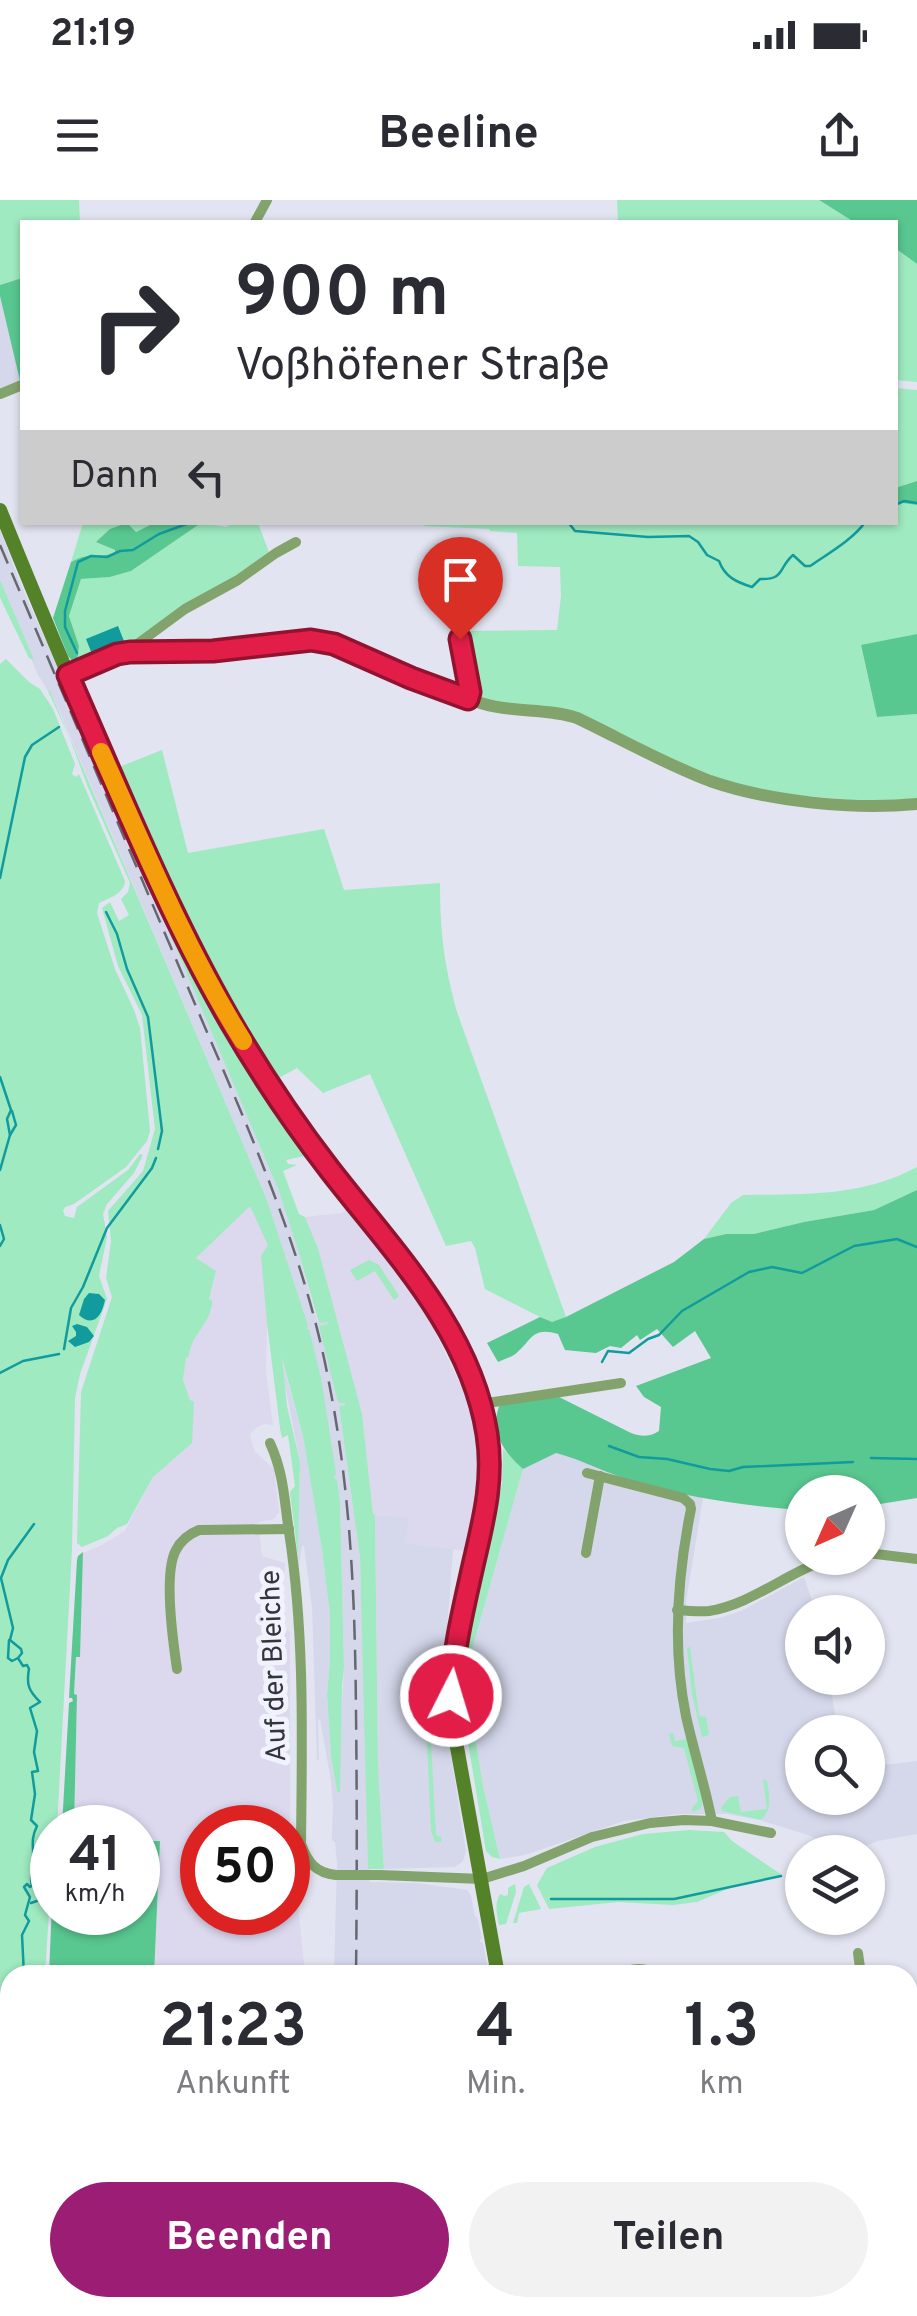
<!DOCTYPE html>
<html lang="de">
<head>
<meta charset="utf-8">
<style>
  body { margin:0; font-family:Overpass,sans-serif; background:#f2f2f3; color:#2b2b33; height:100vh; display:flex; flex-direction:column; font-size:38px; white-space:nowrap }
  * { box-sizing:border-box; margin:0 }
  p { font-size:32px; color:#7c7c81 }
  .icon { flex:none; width:55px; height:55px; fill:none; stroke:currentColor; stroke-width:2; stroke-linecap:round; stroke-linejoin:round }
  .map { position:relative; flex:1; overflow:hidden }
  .drawer { position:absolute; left:0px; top:1765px; width:918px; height:352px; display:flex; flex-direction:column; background:#fff; border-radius:30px 30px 0 0; box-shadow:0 2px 8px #0004 }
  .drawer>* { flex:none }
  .guide { position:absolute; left:20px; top:20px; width:878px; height:305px; border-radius:0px; box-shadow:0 2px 8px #0004; background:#fff; color:#2b2b33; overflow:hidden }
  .needle { width:65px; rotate:225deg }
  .fabs { position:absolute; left:785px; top:1275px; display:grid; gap:20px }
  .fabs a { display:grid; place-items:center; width:100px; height:100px; border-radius:50%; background:#fff; box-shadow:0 2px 8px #0004; font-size:50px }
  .speed { position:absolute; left:30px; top:1605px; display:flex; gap:20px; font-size:50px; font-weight:700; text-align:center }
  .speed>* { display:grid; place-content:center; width:130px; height:130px; border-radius:50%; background:#fff; box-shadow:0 2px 8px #0004; line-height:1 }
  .speed small { font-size:25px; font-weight:400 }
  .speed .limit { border:15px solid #d22; background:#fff; color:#111 }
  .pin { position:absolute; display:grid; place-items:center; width:85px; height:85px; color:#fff; margin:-102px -42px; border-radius:50% 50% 50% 0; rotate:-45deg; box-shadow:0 0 10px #0007 }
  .pin .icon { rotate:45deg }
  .me { position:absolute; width:110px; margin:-55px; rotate:5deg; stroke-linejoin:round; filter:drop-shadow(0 0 8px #0008) }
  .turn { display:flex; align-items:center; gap:35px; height:210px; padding:0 50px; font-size:45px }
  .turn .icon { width:130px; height:130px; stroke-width:2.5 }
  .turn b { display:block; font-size:70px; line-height:85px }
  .then { display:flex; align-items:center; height:95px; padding:0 50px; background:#0003; gap:20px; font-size:38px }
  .eta { display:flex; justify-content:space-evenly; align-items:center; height:170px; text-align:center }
  .eta b { font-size:60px; font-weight:700; line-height:70px }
  .cta { display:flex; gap:20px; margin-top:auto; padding:20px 50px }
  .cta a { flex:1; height:115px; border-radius:60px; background:#9b1e74; color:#fff; font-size:40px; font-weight:700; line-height:115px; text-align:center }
  .cta a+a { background:#f2f2f3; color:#2b2b33 }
  .status { display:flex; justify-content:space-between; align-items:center; height:70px; padding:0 50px; background:#fff; direction:ltr }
  .status svg { height:28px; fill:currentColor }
  header { display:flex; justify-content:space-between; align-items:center; height:130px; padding:0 50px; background:#fff; font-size:45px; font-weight:700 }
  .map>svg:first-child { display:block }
  .commercial { fill:#dcd8ee; fill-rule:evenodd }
  .built { fill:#d5d8eb }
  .green { fill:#9feac0 }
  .forest { fill:#59c790 }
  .water { fill:#129b9d }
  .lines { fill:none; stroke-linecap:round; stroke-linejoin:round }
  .stream { stroke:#129b9d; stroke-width:2.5 }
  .minor { stroke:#83a36c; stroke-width:10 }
  .tertiary { stroke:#83a36c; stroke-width:12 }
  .secondary { stroke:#548229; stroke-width:14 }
  .rail { stroke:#66676f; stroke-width:2.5; stroke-dasharray:20 10; stroke-linecap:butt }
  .minor-bridge { stroke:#83a36c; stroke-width:10 }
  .route-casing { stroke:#92132f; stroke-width:25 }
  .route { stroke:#e11d48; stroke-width:18 }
  .slow { stroke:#f59e0b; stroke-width:18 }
  .labels { text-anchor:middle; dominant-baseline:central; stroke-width:10; stroke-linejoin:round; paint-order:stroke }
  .street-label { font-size:28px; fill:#34353a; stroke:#f0f2fe }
</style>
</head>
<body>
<div class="status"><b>21:19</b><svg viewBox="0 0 49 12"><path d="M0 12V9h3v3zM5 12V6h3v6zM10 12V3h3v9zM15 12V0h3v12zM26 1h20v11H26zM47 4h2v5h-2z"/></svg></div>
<header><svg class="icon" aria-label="menu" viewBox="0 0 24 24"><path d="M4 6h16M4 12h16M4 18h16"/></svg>Beeline<svg class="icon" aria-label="share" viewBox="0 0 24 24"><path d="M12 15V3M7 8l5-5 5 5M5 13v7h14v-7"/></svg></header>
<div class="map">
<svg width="917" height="2116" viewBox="0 0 917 2116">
  <rect width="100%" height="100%" fill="#e2e4f1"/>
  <g class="commercial">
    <path d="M250,1005L269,1045L266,1170L273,1225L265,1224L257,1227L250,1234L251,1240L255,1252L274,1269L279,1312L274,1319L258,1322L262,1356L285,1363L282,1397L274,1424L290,1432V1639L292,1644L305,1775H154L160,1642L138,1641V1628H74L77,1496L74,1495L83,1353L102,1345L125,1331L153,1277L169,1262L190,1201L183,1180L186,1158L189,1156L190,1146L212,1110L209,1100L216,1072L196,1058ZM202,1628H288V1712H202Z"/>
    <path d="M347,1007L423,1107L473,1211L480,1300L468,1351L406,1343L407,1317L373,1315L362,1214L318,1048L305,1017L342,1013Z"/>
    <path d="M141,2108H321L320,2116H141Z"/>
  </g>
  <g class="built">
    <path d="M0,96L21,185L0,194Z"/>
    <path d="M0,329L19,380L90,543L278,989L298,1050L318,1123L327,1121L328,1124L320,1126L338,1203L345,1202V1205L339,1206L360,1358L370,1682L417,1683L467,1690L471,1696L475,1716L477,1717L482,1738L479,1741L483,1743L489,1775H334L337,1664L335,1642L332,1640L333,1607L331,1581L320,1519L318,1520L319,1560H317L312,1407L304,1346H302L299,1366L298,1357L300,1262L281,1165V1157L303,1236L322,1350L330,1415V1461L327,1494L331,1557L337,1592L344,1468L340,1301L337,1281L333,1277L305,1126L306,1119L267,1000L61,515L50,491H48L37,473L0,383Z"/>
    <path d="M555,1253L580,1259L612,1274L703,1298L686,1402V1423L719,1418L741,1411L804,1377L816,1412H802V1478H829L838,1532H802V1598H868V1567L917,1561V1634L878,1641L850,1652H840L811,1636L760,1620L727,1614H678L624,1621L525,1655L500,1659L483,1586L465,1474L523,1269Z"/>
    <path d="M375,1315L408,1317L406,1343L453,1349L442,1498L466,1651L463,1661L455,1667L384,1669L378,1566Z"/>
    <path d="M325,2108H369V2116H324Z"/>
  </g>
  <g class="green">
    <path d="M0,0H79L80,22H22V78L0,85Z"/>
    <path d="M617,0H819L854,22H618Z"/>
    <path d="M895,48L917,64V182L895,180Z"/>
    <path d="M895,188L917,190V281L895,288Z"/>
    <path d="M895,302L917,305V434L861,446L877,517L917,514V602L884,603L785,594L746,587L703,574L589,519L492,503L473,494L462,431L557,430L561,396L560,367L518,366L517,333L490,331L489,329L424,326V323L895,322Z"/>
    <path d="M83,323H154L136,332L97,342L115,350V353C97,359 91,351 71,362Z"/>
    <path d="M201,323L226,327L234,323H258L270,355L126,448L77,464L79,446L69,416L81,379L110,377L131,371Z"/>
    <path d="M0,380L34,460L29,458L3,404L0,397Z"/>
    <path d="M6,459L29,482L40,489L53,509L75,564L72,574L76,577L79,574L125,681C124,694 109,698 99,703L97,713L115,769L134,810L140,828L150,931L147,941L126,967L74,1004L65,1007L63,1011L65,1016L74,1018L77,1007L128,970L140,954L143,955L134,973L107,1004L103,1014L107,1037L99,1076L107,1099L80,1174L75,1198L72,1349L57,1627L52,1628V1684L50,1695L45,1775H10V2108H37L41,2116H0V464Z"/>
    <path d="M48,491H50L267,1000L306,1119L308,1126L306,1129H309L321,1178L336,1273L334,1278L337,1280L340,1301L344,1468L342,1486L340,1592H337L331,1557L327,1494L330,1461V1415L322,1350L303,1236L282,1158L287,1206L300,1262L298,1357L290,1292L295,1286L288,1235L282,1238L280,1228L267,1123L261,1056L268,1045L250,1006L196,1058L216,1071L209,1099L212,1100C213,1122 190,1135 189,1156L186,1158L183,1180L190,1200L194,1202L192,1243L153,1277L127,1324L117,1328L108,1336L82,1347L77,1343L81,1192L112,1097L106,1078L111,1041L108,1011L143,971L155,929L142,815L118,766L102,708L110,702L119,721L129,715L121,699L128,692L130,683L87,585L69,536Z"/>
    <path d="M162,550L188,653L324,629L344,690L440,683C440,733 444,764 457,812L566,1117L552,1123L485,1089L475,1048L471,1041L446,1046L370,874L323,893L297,868L275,880L231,810L159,656L114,569Z"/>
    <path d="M148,682L229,830L309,955L286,960L288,964L297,965L283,971L299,1014L305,1017L318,1048L362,1214L373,1314L375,1315L378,1566L384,1669H368L360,1358L339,1206L345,1205V1203H338L319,1126L327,1124L328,1122L319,1123L298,1050L278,989Z"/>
    <path d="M917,967V990L874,1010L804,1022L754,1034H726L704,1039L731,1003L743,995C806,994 861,997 917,967Z"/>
    <path d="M369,1060L379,1065L399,1096L394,1100L375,1071L357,1081L350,1070Z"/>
    <path d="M503,1249L523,1269L465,1474L483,1586L500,1659L492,1657L486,1651L462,1506L460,1480L464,1450L502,1283Z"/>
    <path d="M690,1447L699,1516L706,1517L709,1535L702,1537L692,1494L687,1448Z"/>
    <path d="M673,1533L675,1541L687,1539L703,1601L701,1608L693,1612L692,1608L698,1601L684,1548L672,1546L669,1534Z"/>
    <path d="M427,1541H431L436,1636L442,1637L441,1642H435L431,1630Z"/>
    <path d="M763,1579L767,1581C769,1596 773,1609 761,1620L722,1611L721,1608L730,1597L738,1596L741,1612L767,1609Z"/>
    <path d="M689,1630L724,1632L732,1641L782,1675L732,1687L697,1702L673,1705L618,1702L549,1709L537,1685L547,1668L595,1647L643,1634Z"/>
    <path d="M515,1684L516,1692L506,1724L499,1725C497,1714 494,1705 500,1694L504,1696L508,1695V1688Z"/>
    <path d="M529,1684L541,1709L519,1713L517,1723H513L524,1687Z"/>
  </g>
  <g class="forest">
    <path d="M819,0H917V64L895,48V22H854Z"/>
    <path d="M22,78V185H21L0,96V85Z"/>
    <path d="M917,281V305L895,302V288Z"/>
    <path d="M127,323L136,332L154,323H201L131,371L110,377L81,379L69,416L79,446L77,464L74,463L68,456L53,418L71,362C91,351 97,359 115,353V350L96,342L110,329Z"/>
    <path d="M917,434V514L877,517L861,445Z"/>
    <path d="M917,990V1298L868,1306V1292H802V1310C746,1306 689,1298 635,1282C608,1274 583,1260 556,1253L523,1269C503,1252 489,1230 500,1204L557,1196L631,1233C642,1237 649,1237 659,1231L661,1207L644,1197L636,1186L711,1158L695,1131L673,1147L657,1129L640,1140L637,1135L621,1148L610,1146L596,1153L565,1150L558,1134C530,1126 532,1142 514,1155C509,1158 503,1160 498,1162L487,1143L540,1117L552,1122L566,1117L674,1062L704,1039L726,1034H754L804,1022L874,1010Z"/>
    <path d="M83,1352L80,1457H76L74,1494L77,1495L74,1627H62L69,1503L73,1501L72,1498H69L77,1360L78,1356Z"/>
    <path d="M138,1641H160L154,1775H49L52,1704V1712H138Z"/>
    <path d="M917,1907V2116H901L902,2108H908V2037Z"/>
    <path d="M43,2108H141V2116H46Z"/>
  </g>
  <g class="water">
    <path d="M118,426L126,446L94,459L86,439Z"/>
    <path d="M89,1093L99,1094L105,1100C102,1116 93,1128 79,1115L84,1099Z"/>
    <path d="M77,1124L87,1127L94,1136L89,1142L75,1147L68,1141L76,1136V1132L72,1126Z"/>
  </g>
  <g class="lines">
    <g class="stream">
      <path d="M895,305L904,301L917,303"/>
      <path d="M568,322L575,331L648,337L689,336L698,342L707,355L719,361C725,377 736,382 752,387L760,379C785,380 778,368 793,355L805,366H810C826,355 855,338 865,322"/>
      <path d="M77,453L65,427V411L78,362L91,356L107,357L120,351L133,350L159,334L192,322"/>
      <path d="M0,678L25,557L32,545L59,527"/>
      <path d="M106,712L117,734L127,769L148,817L162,931L158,949"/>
      <path d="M0,877L11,910L7,919L10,935L0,970"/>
      <path d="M10,935L16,925L12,911"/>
      <path d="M0,1025L4,1039L0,1046"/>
      <path d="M64,1149L71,1108L83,1087L107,1028L152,968L156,958"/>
      <path d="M602,1162L608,1151L629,1153L648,1139L659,1135L682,1111L749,1072L772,1067L802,1073L854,1046L897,1039L917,1047"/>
      <path d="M0,1173L23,1161L59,1154"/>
      <path d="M609,1246L639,1257L667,1259L710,1269L729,1271L743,1267L853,1262"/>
      <path d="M871,1258L917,1259"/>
      <path d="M9,1440L8,1458L12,1461L18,1458"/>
      <path d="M551,1699H674L781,1676"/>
      <path d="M31,1703L48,1697"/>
      <path d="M24,1775L22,1735L29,1721L25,1715L30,1697L24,1687L27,1684L30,1687L32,1686C29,1675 33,1671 33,1660C34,1647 30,1640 37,1626L31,1620L35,1594L32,1572L38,1571L34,1552L37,1531L30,1508L40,1502C29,1491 26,1485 29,1469L27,1465L23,1466L18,1458L22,1453L21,1449L10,1440L13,1428L1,1378L8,1360L34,1324"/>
      <path d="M21,2108L22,2116"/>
    </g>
    <g class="minor">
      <path d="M255,22L267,0"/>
      <path d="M0,194L22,185"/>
      <path d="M460,403L461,439L469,492L468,499"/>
      <path d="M130,453L132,448L185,409L238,380L276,353L296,342"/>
      <path d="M481,1204L621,1183"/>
      <path d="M270,1243C284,1274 284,1299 289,1332C305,1435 302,1540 301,1644C308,1663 316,1673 336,1675"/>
      <path d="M587,1273L683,1298L690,1304L691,1309C677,1378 672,1447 686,1516C694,1552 705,1586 712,1621"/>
      <path d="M586,1353L600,1276"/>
      <path d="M868,1353L917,1359"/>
      <path d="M677,1410C688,1411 699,1412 709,1411C754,1404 790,1369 834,1358"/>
      <path d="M177,1469C173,1442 163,1373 176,1350C181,1340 189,1334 199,1330L289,1329"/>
      <path d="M380,1675L482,1679L524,1666L592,1637L650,1623L684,1620L712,1621L771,1633"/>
      <path d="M858,1753L861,1775"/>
      <path d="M622,1775C630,1767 647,1767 656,1775"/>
      <path d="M721,2108L722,2116"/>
      <path d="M618,2116L622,2108"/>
      <path d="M859,2116L860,2108"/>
    </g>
    <path class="tertiary" d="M69,475L117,455L130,453C159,450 189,453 218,450C252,447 288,436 321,441C377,457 427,488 484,504C514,513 547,508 577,518C621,539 665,564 710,581C771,602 853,610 917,604"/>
    <g class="secondary">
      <path d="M0,310C39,406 79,502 121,597C155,673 188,750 231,821C260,871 293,920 327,966C385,1043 461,1117 484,1214C501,1291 472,1356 458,1430C451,1466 450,1499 455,1536L498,1775"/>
      <path d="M531,2108V2116"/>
    </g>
    <g class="rail">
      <path d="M0,345C64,496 128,647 192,797C246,924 305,1051 330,1188C351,1295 355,1402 356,1511C357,1599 357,1687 356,1775"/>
      <path d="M335,2116V2108"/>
      <path d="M352,2116V2108"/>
    </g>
    <path class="minor-bridge" d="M336,1675H380"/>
  </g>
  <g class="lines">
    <defs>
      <path id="route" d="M451,1496C453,1450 464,1406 474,1361C484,1318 494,1279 487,1234C471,1130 392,1050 330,970C293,922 259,871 229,819C166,709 119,591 68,475L117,454L130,452L213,451L311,440L334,444L411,478L468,499L470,492L460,439"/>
    </defs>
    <use href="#route" class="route-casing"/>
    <use href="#route" class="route"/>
    <path class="slow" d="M101,552C145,650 186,750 243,841"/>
  </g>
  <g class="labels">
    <g class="street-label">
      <text transform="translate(275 1466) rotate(-92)">Auf der Bleiche</text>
    </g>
  </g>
</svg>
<div class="fabs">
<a><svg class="needle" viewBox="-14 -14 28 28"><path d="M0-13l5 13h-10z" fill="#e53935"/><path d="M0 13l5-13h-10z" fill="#7c7c81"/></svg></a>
<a><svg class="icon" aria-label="sound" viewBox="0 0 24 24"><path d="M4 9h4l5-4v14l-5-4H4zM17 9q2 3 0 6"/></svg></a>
<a><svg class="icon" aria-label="search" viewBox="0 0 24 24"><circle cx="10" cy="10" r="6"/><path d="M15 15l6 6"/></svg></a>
<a><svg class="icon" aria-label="layers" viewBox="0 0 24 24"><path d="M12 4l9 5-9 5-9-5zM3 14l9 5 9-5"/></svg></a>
</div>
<div class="speed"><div>41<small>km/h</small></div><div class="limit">50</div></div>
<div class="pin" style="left:460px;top:439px;background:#d93025"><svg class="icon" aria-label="arrive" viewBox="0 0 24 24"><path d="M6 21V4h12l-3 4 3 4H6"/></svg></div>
<svg class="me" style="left:451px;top:1496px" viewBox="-20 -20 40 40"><circle r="17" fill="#e11d48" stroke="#fff" stroke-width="3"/><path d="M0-11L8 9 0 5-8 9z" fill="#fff"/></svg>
<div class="guide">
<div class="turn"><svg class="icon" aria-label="right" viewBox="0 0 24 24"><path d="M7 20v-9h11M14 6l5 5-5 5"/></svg><div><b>900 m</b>Voßhöfener Straße</div></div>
<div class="then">Dann<svg class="icon" aria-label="left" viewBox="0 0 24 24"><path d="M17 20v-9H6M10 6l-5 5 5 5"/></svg></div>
</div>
<section class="drawer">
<div class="eta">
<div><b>21:23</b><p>Ankunft</p></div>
<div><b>4</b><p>Min.</p></div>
<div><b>1.3</b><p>km</p></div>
</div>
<div class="cta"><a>Beenden</a><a>Teilen</a></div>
</section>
</div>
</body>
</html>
